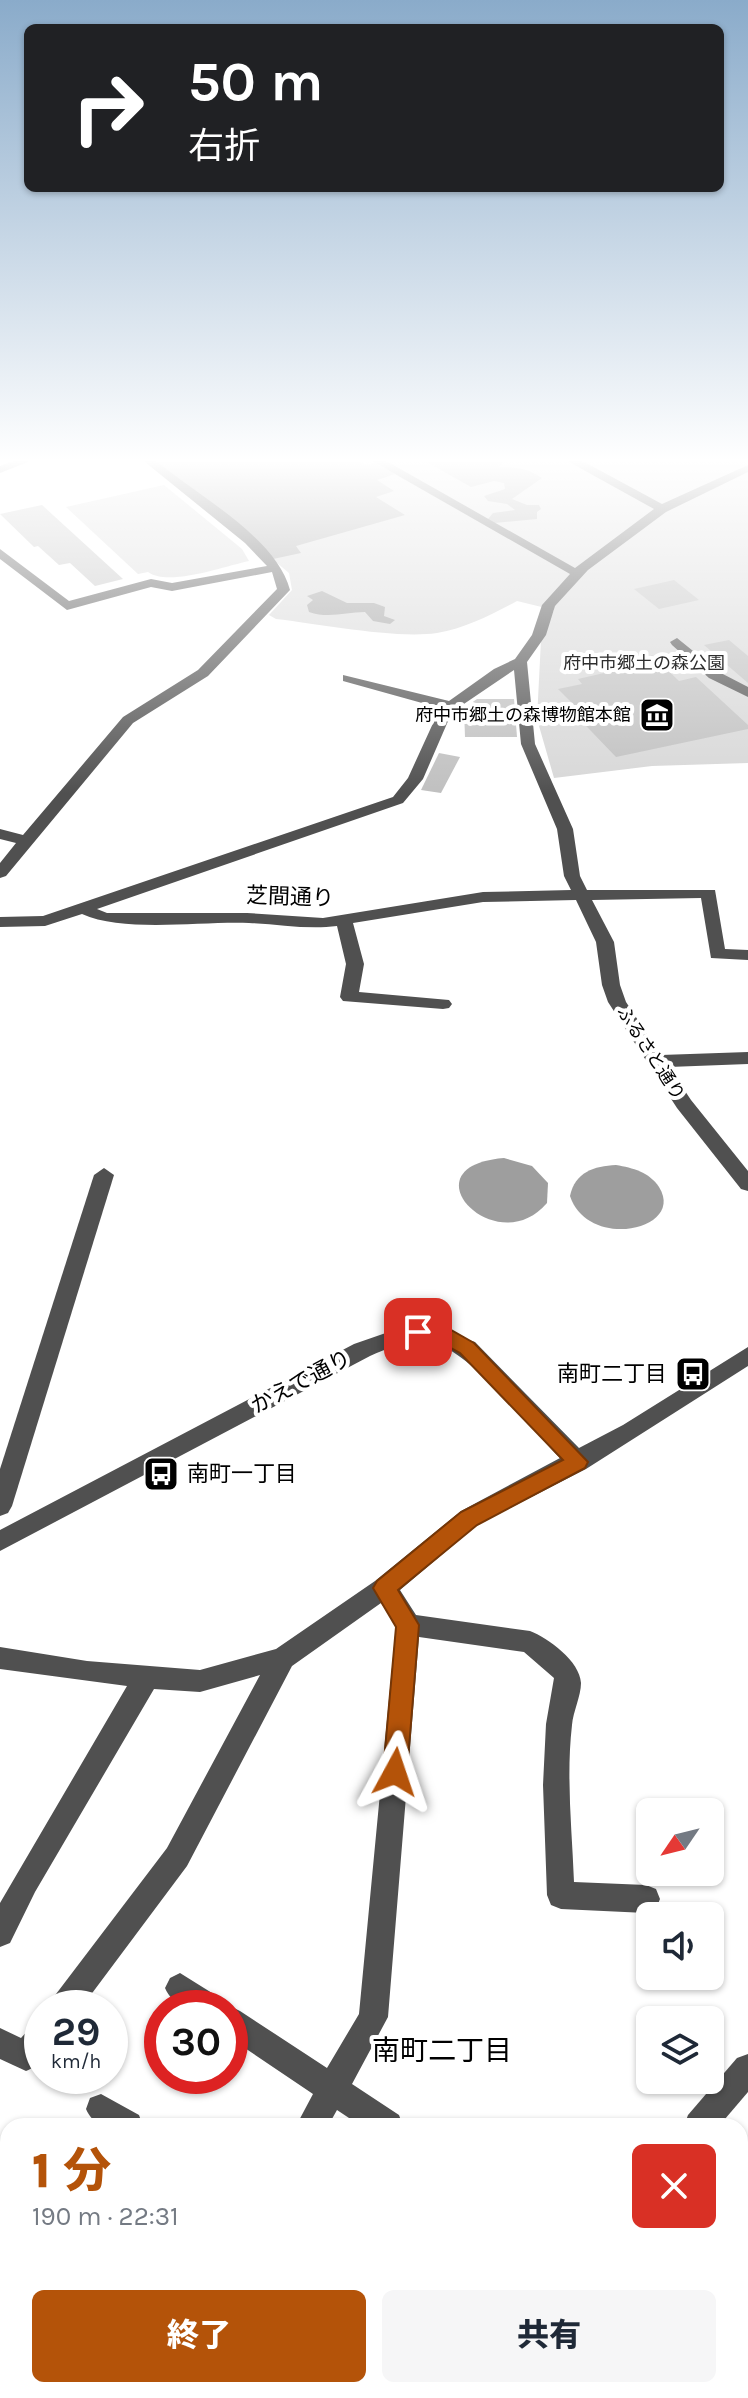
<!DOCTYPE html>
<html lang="ja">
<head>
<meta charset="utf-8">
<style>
  body { margin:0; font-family:Karla,"Noto Sans JP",sans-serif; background:#f6f6f7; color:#1f2937; height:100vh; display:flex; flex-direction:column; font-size:30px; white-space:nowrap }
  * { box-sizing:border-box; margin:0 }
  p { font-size:26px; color:#747a83 }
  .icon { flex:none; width:44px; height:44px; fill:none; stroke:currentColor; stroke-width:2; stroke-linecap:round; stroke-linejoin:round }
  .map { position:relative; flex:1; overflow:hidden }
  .sheet { position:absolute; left:0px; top:2118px; width:748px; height:280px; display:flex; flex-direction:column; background:#fff; border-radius:24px 24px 0 0; box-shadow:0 2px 6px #0004 }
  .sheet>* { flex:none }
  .top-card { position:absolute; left:24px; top:24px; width:700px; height:168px; border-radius:12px; box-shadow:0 2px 6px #0004; background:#202124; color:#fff; overflow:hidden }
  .needle { width:52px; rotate:235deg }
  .controls { position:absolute; left:636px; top:1798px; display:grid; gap:16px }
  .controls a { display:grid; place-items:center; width:88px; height:88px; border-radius:12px; background:#fff; box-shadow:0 2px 6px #0004; font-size:40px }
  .speed { position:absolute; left:24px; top:1990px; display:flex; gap:16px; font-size:40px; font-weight:700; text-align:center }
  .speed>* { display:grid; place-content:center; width:104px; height:104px; border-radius:50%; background:#fff; box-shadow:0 2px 6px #0004; line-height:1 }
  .speed small { font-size:20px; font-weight:400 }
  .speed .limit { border:12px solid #d22; background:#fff; color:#111 }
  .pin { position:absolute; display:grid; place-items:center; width:68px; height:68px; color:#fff; margin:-34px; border-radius:16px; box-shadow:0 4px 12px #0006 }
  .me { position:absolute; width:88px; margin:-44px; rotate:5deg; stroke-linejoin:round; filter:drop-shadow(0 0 6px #0008) }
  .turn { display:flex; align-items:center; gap:28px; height:168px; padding:0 32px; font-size:36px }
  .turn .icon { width:104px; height:104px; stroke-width:2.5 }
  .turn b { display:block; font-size:56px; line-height:68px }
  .round { display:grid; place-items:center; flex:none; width:84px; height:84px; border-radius:12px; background:#f6f6f7 }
  .head { display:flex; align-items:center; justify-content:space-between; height:136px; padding:0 32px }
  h1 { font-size:48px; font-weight:800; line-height:60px; color:#b45309 }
  .cta { display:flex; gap:16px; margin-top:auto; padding:16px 32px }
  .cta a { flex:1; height:92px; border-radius:12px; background:#b45309; color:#fff; font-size:32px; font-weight:800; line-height:92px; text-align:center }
  .cta a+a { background:#f6f6f7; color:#1f2937 }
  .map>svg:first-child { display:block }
  .green { fill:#d7d7d7 }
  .water { fill:#9e9e9e }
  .building { fill:#c0c0c0 }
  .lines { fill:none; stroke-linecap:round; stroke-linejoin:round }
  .minor { fill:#505050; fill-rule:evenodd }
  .route { fill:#b45309; stroke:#753606; stroke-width:2 }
  .labels { text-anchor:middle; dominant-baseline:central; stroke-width:8; stroke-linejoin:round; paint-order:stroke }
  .far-park-label { font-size:18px; fill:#2e2e2e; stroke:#fff }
  .far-poi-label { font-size:18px; fill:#000; stroke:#fff; text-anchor:end }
  .far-street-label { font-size:18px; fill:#000; stroke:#fff }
  .street-label { font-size:22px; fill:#000; stroke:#fff }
  .poi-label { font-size:22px; fill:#000; stroke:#fff; text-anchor:end }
  .near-neighbourhood-label { font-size:28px; fill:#000; stroke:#fff }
</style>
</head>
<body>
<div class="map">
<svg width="748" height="2398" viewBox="0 0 748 2398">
  <rect width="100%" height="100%" fill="#fff"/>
  <g class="green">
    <path d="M151,458H748V763L652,766L554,778L537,719L541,640L554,610L517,601C491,615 466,628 437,633C395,639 320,624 276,619L269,615L292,590L289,573Z"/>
    <path d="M164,485L242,549L249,561C225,566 168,587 148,572L138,574L66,507Z"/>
  </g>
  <g class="water">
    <path d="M165,458H354L366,465L375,463L395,474L377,480L394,491L376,497L405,515L296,546L301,553L273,559L156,461Z"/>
    <path d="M437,458H507L499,467C517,467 527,468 542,478L512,499L527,505H539L541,509L537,512V519L494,523L488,519L493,513L515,510L507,504L488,501L484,496L505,489L504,483L494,481L471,487L425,461Z"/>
    <path d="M322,591L347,603H374L385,607L384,616L395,620L390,624L373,621L365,612C346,612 329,619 309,612L307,605L313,600L307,596Z"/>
    <path d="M504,1158L532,1166L548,1183L547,1203C496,1263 403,1166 504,1158Z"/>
    <path d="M616,1165C633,1168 649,1172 659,1187C686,1230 588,1251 570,1196C575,1172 594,1166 616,1165Z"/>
  </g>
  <g class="building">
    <path d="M42,505L123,579L95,586L70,563L59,565L38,546L34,547L0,514Z"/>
    <path d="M674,580L699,600L659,609L634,589Z"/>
    <path d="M729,640L748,656V683L704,645Z"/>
    <path d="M652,655L679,681L696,677L748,725V729L616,757L567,706L574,705L558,689L582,684L578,679L604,673L596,666Z"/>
    <path d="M477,699H514L517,737H465L464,708Z"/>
    <path d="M439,753L460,757L441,793L421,790Z"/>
  </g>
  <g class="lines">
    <g class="minor">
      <path d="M21,458H38L0,473V466Z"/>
      <path d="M140,458H153C194,494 276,536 290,590L208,676L133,723L6,876L0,878V863L16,843L0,839V829L23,835L123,717L198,670L277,589L272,572L172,591L151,587L67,610L0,559V549L69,601L151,579L172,583L267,566L245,543Z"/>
      <path d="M367,458H381L575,568L654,509L562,458H577L662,504L748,465V472L666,512L588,570L555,606L546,635L527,662L535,744L573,829L580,876L587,890H715L725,949L748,950V960L711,958L701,898L592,900L614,942L620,985L626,1002L661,1055L748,1052V1064L669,1067L691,1100L748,1171V1191L741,1189L677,1108L608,1002L602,985L596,942L576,900L483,902L353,923L364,964L359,992L449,1000L452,1004L449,1008L443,1009L343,1001L340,997L346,964L337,926C308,930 278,924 249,923C201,921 124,933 82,914L45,926L0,927V917L43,916L393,797L408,778L440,708L343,681V675L449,701L494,669L515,659L532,635L542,605L570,574ZM514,670L521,744L557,829L564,876L571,890L483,892L323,918L247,913H107L97,909L403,803L423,779L452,712Z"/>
      <path d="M677,638L719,672L748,687V697L709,678L672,645L670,642Z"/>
      <path d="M104,1168L114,1175L12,1506L8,1513L0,1516V1469L94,1175Z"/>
      <path d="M426,1326L475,1342L579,1448L623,1425L748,1347V1366L586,1469L477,1525L400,1590L416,1615L530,1631C548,1638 580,1661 581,1683C581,1696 573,1712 572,1725C566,1777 572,1830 574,1882L646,1885L656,1889L660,1899L656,1909L646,1913L561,1909L551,1905L547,1895L543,1785L546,1724L554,1678L524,1652L419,1637L388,2017L352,2084L399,2115L403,2126H361L337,2110L328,2126H296L313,2094L230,2038V2008H226L230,2006L240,2011L327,2068L359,2014L396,1625L381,1603L292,1666L187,1866L81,2008H48L53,1998L167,1848L260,1675L200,1692L154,1689L35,1892L10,1943L0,1947V1903L127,1686L0,1669V1647L87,1661L200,1670L276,1649L375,1581L461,1511L560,1458C533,1430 471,1353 436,1344C413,1338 391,1347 370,1356L0,1551V1530L354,1344L403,1327Z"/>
      <path d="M180,1973L220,1998L225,2008C201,2008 176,2013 165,1988L170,1978Z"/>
      <path d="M42,2021C42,2042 48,2062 26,2071L0,2059V2028L21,2038L32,2026Z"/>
      <path d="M748,2054V2092L719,2126H684L688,2115L737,2058Z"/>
      <path d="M101,2094L139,2115L143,2126C121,2126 96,2133 86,2109L90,2098Z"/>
      <path d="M4,2218L8,2220V2254L0,2257V2220Z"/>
      <path d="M142,2390H177L174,2398H139Z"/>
      <path d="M605,2390H639L636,2398H602Z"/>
    </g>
  </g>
  <linearGradient id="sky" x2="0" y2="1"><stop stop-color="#8aabca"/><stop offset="0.58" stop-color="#fff"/><stop offset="1" stop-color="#fff" stop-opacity="0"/></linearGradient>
  <rect width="748" height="794" fill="url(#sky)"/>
  <path class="route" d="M418,1325L451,1330L474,1343L588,1462L585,1468L477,1525L398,1590L419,1625L407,1772L404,1779L395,1783L386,1779L383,1772L396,1627L373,1588L377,1581L461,1512L563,1460L460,1353L440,1342L411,1337L408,1332L411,1327Z"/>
  <defs>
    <symbol id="museum-square" viewBox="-11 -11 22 22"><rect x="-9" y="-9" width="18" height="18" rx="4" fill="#000" stroke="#fff"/><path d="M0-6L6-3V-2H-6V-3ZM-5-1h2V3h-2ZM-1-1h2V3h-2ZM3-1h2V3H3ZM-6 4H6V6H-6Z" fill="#fff"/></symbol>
    <symbol id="bus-square" viewBox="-11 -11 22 22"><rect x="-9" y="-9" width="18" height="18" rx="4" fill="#000" stroke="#fff"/><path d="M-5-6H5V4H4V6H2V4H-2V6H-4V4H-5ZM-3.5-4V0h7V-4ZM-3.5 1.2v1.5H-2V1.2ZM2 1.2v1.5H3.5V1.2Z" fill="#fff"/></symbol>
  </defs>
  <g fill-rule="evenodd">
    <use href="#museum-square" x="637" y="695" width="40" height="40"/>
    <use href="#bus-square" x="673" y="1354" width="40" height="40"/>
    <use href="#bus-square" x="141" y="1454" width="40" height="40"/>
  </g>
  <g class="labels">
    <g class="far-park-label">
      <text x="644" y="663">府中市郷土の森公園</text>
    </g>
    <g class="far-poi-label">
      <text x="631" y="715">府中市郷土の森博物館本館</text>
    </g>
    <g class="far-street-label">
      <text transform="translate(651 1053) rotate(57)">ふるさと通り</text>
    </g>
    <g class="street-label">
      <text transform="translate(290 897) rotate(2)">芝間通り</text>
      <text transform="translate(301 1382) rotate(-28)">かえで通り</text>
    </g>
    <g class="poi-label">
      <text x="667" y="1374">南町二丁目</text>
      <text x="187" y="1474" text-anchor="start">南町一丁目</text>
    </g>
    <g class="near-neighbourhood-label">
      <text x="442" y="2050">南町二丁目</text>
    </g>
  </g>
</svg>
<div class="controls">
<a><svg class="needle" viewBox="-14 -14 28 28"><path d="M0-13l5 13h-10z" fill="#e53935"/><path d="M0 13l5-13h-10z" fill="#747a83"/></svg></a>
<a><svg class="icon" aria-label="sound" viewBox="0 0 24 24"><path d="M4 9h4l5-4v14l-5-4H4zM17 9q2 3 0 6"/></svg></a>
<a><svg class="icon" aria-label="layers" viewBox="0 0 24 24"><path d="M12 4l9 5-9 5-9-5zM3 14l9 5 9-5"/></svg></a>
</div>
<div class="speed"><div>29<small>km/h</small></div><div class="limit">30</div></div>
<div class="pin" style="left:418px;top:1332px;background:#d93025"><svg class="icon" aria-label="arrive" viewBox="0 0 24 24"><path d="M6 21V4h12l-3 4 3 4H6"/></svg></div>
<svg class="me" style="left:395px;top:1772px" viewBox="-20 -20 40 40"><path d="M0-17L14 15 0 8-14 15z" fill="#b45309" stroke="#fff" stroke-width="4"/></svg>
<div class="top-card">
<div class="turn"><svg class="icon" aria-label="right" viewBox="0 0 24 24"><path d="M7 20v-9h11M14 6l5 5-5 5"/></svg><div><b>50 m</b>右折</div></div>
</div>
<section class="sheet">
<div class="head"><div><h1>1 分</h1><p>190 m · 22:31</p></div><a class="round" style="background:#d93025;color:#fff"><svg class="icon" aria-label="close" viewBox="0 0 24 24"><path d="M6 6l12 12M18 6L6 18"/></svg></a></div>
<div class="cta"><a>終了</a><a>共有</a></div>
</section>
</div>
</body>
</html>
